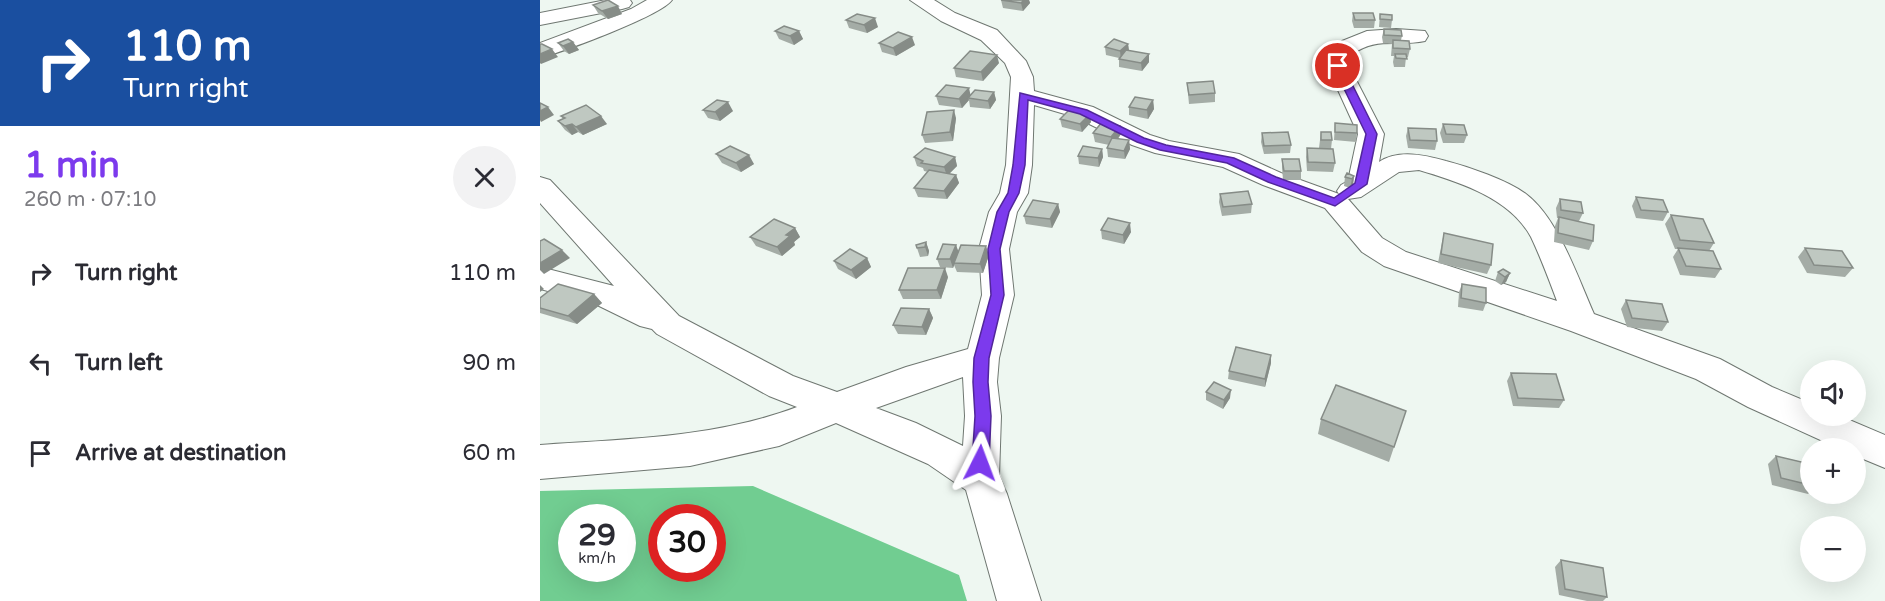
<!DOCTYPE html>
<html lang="en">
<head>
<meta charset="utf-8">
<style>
  body { margin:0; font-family:"Varela Round",sans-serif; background:#f2f2f3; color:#2b2b33; height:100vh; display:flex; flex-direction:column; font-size:22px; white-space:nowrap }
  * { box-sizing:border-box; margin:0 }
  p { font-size:20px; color:#7c7c81 }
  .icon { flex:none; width:33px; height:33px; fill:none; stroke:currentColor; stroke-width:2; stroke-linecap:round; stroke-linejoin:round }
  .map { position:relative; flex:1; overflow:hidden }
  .panel { display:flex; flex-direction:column; background:#fff; width:540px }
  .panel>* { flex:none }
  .guide { background:#1a4fa0; color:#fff; overflow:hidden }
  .controls { position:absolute; left:1260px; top:360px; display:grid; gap:12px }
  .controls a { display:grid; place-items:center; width:66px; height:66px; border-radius:50%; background:#fff; box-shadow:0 6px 24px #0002; font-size:30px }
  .speed { position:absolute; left:18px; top:504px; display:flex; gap:12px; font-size:30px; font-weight:700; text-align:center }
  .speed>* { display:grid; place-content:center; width:78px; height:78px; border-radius:50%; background:#fff; box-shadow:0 6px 24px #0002; line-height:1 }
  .speed small { font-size:15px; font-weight:400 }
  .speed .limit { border:9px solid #d22; background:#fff; color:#111 }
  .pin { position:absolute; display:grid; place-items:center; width:51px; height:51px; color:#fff; margin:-26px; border:3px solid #fff; border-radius:50%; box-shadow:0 2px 6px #0007 }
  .me { position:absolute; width:66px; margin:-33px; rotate:3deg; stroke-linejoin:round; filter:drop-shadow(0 0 4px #0008) }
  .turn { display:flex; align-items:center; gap:21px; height:126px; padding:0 24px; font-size:27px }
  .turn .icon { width:78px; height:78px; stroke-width:2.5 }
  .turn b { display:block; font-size:42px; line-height:51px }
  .round { display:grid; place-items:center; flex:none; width:63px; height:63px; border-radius:32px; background:#f2f2f3 }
  .headline { display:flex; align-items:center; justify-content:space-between; height:102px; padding:0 24px }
  h1 { font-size:36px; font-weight:800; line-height:45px; color:#7c3aed }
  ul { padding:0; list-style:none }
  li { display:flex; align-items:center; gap:18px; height:90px; padding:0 24px }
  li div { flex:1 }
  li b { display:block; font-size:22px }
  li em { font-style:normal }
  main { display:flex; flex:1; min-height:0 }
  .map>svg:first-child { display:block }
  .forest { fill:#71cd91; fill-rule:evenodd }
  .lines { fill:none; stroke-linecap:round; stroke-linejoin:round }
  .street-casing { stroke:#6f7771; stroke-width:2 }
  .street { fill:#fff; fill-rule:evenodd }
  .wall { fill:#a4aca6 }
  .shaded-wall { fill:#868c87 }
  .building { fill:#bfc8c1; stroke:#868c87; stroke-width:1.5 }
  .route { fill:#7c3aed; stroke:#51269a; stroke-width:1.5 }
</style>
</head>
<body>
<main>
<section class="panel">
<div class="guide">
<div class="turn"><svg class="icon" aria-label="right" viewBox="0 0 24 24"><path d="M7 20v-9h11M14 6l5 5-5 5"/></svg><div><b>110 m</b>Turn right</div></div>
</div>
<div class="headline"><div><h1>1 min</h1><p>260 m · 07:10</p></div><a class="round"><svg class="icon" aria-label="close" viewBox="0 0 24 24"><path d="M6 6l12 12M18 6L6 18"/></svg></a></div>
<ul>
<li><svg class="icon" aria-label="right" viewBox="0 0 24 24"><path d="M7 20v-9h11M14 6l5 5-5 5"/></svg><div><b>Turn right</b></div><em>110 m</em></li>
<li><svg class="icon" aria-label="left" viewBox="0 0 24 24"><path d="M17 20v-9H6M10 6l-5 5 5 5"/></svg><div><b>Turn left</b></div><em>90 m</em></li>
<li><svg class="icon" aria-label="arrive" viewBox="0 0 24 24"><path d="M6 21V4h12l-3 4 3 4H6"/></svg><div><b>Arrive at destination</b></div><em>60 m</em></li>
</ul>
</section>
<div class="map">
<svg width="1345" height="601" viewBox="0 0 1345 601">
  <rect width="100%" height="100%" fill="#eef7f1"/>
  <path class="forest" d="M213,486L419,575L427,601H0V491ZM32,518H82V568H32ZM122,518H172V568H122Z"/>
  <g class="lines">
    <defs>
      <g id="street">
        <path d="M66,0H90L92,3L89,7L82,9L0,25V13Z"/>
        <path d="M107,0H132C121,16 22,52 0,58V43L91,9Z"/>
        <path d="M370,0H394L415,13L457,30L486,61L493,77L494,91L553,107L610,135L629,141L699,154L741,173L799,194L797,191L801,185L808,181L818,134L787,66L789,52L802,41L827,31L856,29L885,31L888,36L885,41C857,47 837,36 811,55L809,66L844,134L839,162C858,149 885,155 906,161C929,167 967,180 986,194C1018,218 1038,278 1054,314L1180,359L1232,387L1270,403V416H1300L1345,435V468L1316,456V448H1298L1208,407L1156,379L1031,331L844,266L822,252L785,208L723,185L683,167L615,153L592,145L535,117L494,105L492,165L488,193L477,212L469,249L474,295L459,358L457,382L461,416L459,476L467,494L501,601H457L426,490L388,464L296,423L239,446L150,466L0,479V445C86,439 175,438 257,407L229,396L117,334L112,329L100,326L51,302L0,289V267L74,286L0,203V177L10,180L139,316L253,376L297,392L366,367L428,349L442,295L439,249L449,212L460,193L466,165L471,77L465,63L441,40L401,21ZM879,170C919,182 970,198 991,237C1001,258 1009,280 1017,301L866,252L842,238L808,199L821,197L859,172ZM423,377L425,416L423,446L376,423L336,408Z"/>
      </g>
    </defs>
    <use href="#street" class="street-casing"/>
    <use href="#street" class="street"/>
  </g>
  <g class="wall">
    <path d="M461,0H489L490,3L483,11L463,8Z"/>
    <path d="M53,5L82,14L68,19L58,13Z"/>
    <path d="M813,13L835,20L834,28H814L812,21Z"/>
    <path d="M840,14L852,20L851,28L839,27Z"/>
    <path d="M306,20L338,27L327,33L309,28Z"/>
    <path d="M844,29L862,36L861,40L870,49L868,57H866L865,67H854L853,62L854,56H851L852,44L843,43L842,37Z"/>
    <path d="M235,31H259L263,39L254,45L239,39Z"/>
    <path d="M33,42L39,50L29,54L24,51L18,43Z"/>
    <path d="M339,43L375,45L356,56L342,52Z"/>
    <path d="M588,44L589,50L609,62L602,71L579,67V58L566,55L565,47Z"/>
    <path d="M459,63L443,81L416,77L414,68Z"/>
    <path d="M647,83L675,93V102L649,104Z"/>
    <path d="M454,92L456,100L450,109L430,107L429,100L422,108L399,105L396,96L431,95Z"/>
    <path d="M613,100L614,109L608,119L589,115V107Z"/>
    <path d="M163,110L193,111L180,121L168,118Z"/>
    <path d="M21,116L67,124L43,135L38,132L32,135L25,130L18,121L23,119Z"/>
    <path d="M416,118L413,141L385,143L382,135Z"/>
    <path d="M520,119L551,122L542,132L522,127Z"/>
    <path d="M795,123L817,133L816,142L794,140Z"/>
    <path d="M903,124L927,135L924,143H903L900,133Z"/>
    <path d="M580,126L581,134L578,139L589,140L590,149L585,159L568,157L567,148L569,145L555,142L553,133Z"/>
    <path d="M868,128L897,141L895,150L868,148L866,136Z"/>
    <path d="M781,132L792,140L791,149L779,148Z"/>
    <path d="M722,133L751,145L750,153L724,154L721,142Z"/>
    <path d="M767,148L795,163L793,172L767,171L766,157Z"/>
    <path d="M562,149L563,157L559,167L539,164L538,156Z"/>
    <path d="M176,154L214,164L201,172L182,163Z"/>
    <path d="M374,157H415L417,166L409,174L416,175L419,183L407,199L378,197L374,188L388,172L384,171L383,168L377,166Z"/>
    <path d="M742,159L761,171V180H743L742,168Z"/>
    <path d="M814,176L813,185L810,188L804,186L805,177Z"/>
    <path d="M680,194L712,204L711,213L682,216L679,202Z"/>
    <path d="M1096,197L1128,212L1123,221L1096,218L1092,206Z"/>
    <path d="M1020,199L1043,213L1039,221L1053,241L1049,250L1014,242L1015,226L1018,218H1017L1016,208Z"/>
    <path d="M518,204L520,212L512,228L486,224L484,216Z"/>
    <path d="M1131,215L1174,243L1169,251L1181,269L1175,278L1140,275L1133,257L1138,249H1135L1125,224Z"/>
    <path d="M255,228L260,237L254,242L255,245L242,256L216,246L210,237Z"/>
    <path d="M561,230L591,232L584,244L562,239Z"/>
    <path d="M904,233L951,265L947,274L898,263L902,242Z"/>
    <path d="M386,242L389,251L388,256L380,257L377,248Z"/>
    <path d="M416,245L418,252L449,255L443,273L417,272L414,265L413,268L400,267L397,259Z"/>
    <path d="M1265,248L1313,268L1305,277L1267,273L1258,257Z"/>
    <path d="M327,258L331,267L316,279L298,269L294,261Z"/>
    <path d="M958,272L970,273L966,282L961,285L955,281Z"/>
    <path d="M408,277L401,299H363L359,290Z"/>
    <path d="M922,284L946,303L943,311L918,307L919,292Z"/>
    <path d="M54,294L62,303L37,324L0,313V298Z"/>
    <path d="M1086,300L1128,322L1122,331L1087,327L1081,309Z"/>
    <path d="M389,309L393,318L386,335L358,334L353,325Z"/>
    <path d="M731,363L725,387L688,379L689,371Z"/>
    <path d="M971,373L1024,400L1019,408L973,406L967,381Z"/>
    <path d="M666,392L690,398L683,409L666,400Z"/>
    <path d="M781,419L854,447L849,462L778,434Z"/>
    <path d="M1236,456L1270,464V492L1268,494L1232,485L1228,464Z"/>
    <path d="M1021,560L1067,597L1063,601H1047L1019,595L1015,567Z"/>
  </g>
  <g class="shaded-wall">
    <path d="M484,0H489L490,3L483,11L481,3Z"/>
    <path d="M78,6L82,14L68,19L62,11Z"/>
    <path d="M335,18L338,27L327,33L324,25Z"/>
    <path d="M259,31L263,39L254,45L250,36Z"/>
    <path d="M372,37L375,45L356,56L353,48Z"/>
    <path d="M33,42L39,50L29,54L23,46Z"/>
    <path d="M588,44L589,52L581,59L580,51Z"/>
    <path d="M12,49L18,57L1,64L0,63V54Z"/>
    <path d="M609,54V62L602,71L601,63Z"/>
    <path d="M457,55L459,63L443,81L441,72Z"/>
    <path d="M429,88L431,97L428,98L429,100L422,108L419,99Z"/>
    <path d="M454,92L456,100L450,109L448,101Z"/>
    <path d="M613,100L614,109L608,119L607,110Z"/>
    <path d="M188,102L193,111L180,121L175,112Z"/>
    <path d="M8,107L14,115L1,122L0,120V111Z"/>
    <path d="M414,110L416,118L413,141L410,132Z"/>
    <path d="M550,114L551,122L542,132L540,124Z"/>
    <path d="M61,116L67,124L43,135L36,127Z"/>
    <path d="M32,124L38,132L32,135L25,126Z"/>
    <path d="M580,126L581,134L572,146L571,137Z"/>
    <path d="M589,140L590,149L585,159L584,151Z"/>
    <path d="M562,149L563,157L559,167L558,158Z"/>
    <path d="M209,155L214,164L201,172L196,163Z"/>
    <path d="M415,157L417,166L407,176L404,167Z"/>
    <path d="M416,175L419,183L407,199L404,191Z"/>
    <path d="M814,176L813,185L810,188L812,179Z"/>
    <path d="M518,204L520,212L512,228L510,219Z"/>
    <path d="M590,223L591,232L584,244L583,235Z"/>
    <path d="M255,228L260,237L254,242L255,245L242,256L237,247L246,235Z"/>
    <path d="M386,242L389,251L388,256L385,247Z"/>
    <path d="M416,245L419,253L413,268L410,259Z"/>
    <path d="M446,246L449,255L443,273L440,264Z"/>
    <path d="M22,250L30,258L4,274L0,270V263Z"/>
    <path d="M327,258L331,267L316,279L311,270Z"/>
    <path d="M405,268L408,277L401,299L397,290Z"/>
    <path d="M970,273L966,282L961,285L965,277Z"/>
    <path d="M0,285L4,289L0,292Z"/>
    <path d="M54,294L62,303L37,324L28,316Z"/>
    <path d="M389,309L393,318L386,335L382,327Z"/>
    <path d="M731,355V363L725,387V379Z"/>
    <path d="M691,390L690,398L683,409L684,400Z"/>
  </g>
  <g class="building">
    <path d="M68,0L78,6L62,11L53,5Z"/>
    <path d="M461,0H484L481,3Z"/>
    <path d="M813,13H833L835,20H815Z"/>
    <path d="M317,14L335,18L324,25L306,20Z"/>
    <path d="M840,14L852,15V20L840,19Z"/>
    <path d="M244,26L259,31L250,36L235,31Z"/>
    <path d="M844,29L861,30L862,36L844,35Z"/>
    <path d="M358,32L372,37L353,48L339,43Z"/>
    <path d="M28,39L33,42L23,46L18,43Z"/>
    <path d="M574,39L588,44L580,51L565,47Z"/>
    <path d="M853,40L869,41L870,49L853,48Z"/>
    <path d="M0,44H2L12,49L0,54Z"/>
    <path d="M586,50L609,54L601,63L579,59Z"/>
    <path d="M430,51L457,55L441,72L414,68Z"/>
    <path d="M855,54H866L867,59L856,58Z"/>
    <path d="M673,81L675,93L649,95L647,83Z"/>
    <path d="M406,85L429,88L419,99L396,96Z"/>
    <path d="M435,90L454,92L448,101L428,98Z"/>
    <path d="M595,97L613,100L607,110L589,107Z"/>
    <path d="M177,100L188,102L175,112L163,110Z"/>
    <path d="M0,103L8,107L0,111Z"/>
    <path d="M46,105L61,116L36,127L32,124L25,126L18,121L25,118L21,116Z"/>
    <path d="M530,109L550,114L540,124L520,119Z"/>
    <path d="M414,110L410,132L382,135L387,112Z"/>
    <path d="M562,122L580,126L571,137L553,133Z"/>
    <path d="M795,123L817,125V133L795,132Z"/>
    <path d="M903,124L924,125L927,135L906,134Z"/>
    <path d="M868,128L896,129L897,141L870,140Z"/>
    <path d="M748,132L751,145L724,146L722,133Z"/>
    <path d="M781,132H791L792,140H781Z"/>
    <path d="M572,138L589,140L584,151L567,148Z"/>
    <path d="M190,146L209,155L196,163L176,154Z"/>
    <path d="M543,146L562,149L558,158L538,156Z"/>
    <path d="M385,148L415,157L404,167L381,163L383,161L374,157Z"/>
    <path d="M767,148L793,149L795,163L768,162Z"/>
    <path d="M742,159H759L761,171H744Z"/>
    <path d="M389,170L416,175L404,191L374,188Z"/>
    <path d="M807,173L814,176L812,179L805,177Z"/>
    <path d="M708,191L712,204L683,207L680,194Z"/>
    <path d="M1096,197L1123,200L1128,212L1101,210Z"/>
    <path d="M1020,199L1041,202L1043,213L1021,210Z"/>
    <path d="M493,200L518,204L510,219L484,216Z"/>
    <path d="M1131,215L1163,219L1174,243L1140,240Z"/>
    <path d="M1019,217L1054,225L1053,241L1018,233Z"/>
    <path d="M568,218L590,223L583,235L561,230Z"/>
    <path d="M234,219L255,228L246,235L250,236L237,247L210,237Z"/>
    <path d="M904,233L953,244L951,265L901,254Z"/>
    <path d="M4,239L22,250L0,263V241Z"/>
    <path d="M386,242L385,247L377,248L376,245Z"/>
    <path d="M403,244L416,245L410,259H397Z"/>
    <path d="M421,245L446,246L440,264L414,263Z"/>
    <path d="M1138,248L1173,251L1181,269L1146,266Z"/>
    <path d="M1265,248L1302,251L1313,268L1274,265Z"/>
    <path d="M310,249L327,258L311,270L294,261Z"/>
    <path d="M368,268H405L397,290H359Z"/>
    <path d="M963,269L970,273L965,277L958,272Z"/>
    <path d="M18,284L54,294L28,316L0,308V298Z"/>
    <path d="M922,284L946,288V303L921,298Z"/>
    <path d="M1086,300L1122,304L1128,322L1092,318Z"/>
    <path d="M361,308L389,309L382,327L353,325Z"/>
    <path d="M696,347L731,355L725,379L689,371Z"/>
    <path d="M971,373L1016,374L1024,400L978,398Z"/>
    <path d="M674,382L691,390L684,400L666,392Z"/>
    <path d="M796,385L866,411L854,447L781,419Z"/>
    <path d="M1236,456L1270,464V485L1241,478Z"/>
    <path d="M1021,560L1063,568L1067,597L1025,589Z"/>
  </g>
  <path class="route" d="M798,63L803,66L837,134L827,184L795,206L728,182L687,163L620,150L597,142L540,114L488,100L485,165L479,193L469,212L460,249L464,295L449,358L448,382L451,416L449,463L446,468L440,470L435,468L432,463L435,416L433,382L434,358L451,295L448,249L457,212L468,193L473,165L480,93L547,110L604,138L626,145L694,158L736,177L794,198L815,183L826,134L793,66Z"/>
</svg>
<div class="controls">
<a><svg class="icon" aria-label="sound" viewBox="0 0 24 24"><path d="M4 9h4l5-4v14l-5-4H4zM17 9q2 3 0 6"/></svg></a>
<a>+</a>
<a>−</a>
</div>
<div class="speed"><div>29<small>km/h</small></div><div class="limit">30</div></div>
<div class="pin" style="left:798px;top:66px;background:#d93025"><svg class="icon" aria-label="arrive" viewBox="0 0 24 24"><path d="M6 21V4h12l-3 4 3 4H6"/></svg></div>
<svg class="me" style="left:440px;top:463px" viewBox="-20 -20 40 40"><path d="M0-17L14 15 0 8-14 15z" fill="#7c3aed" stroke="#fff" stroke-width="4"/></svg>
</div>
</main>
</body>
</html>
